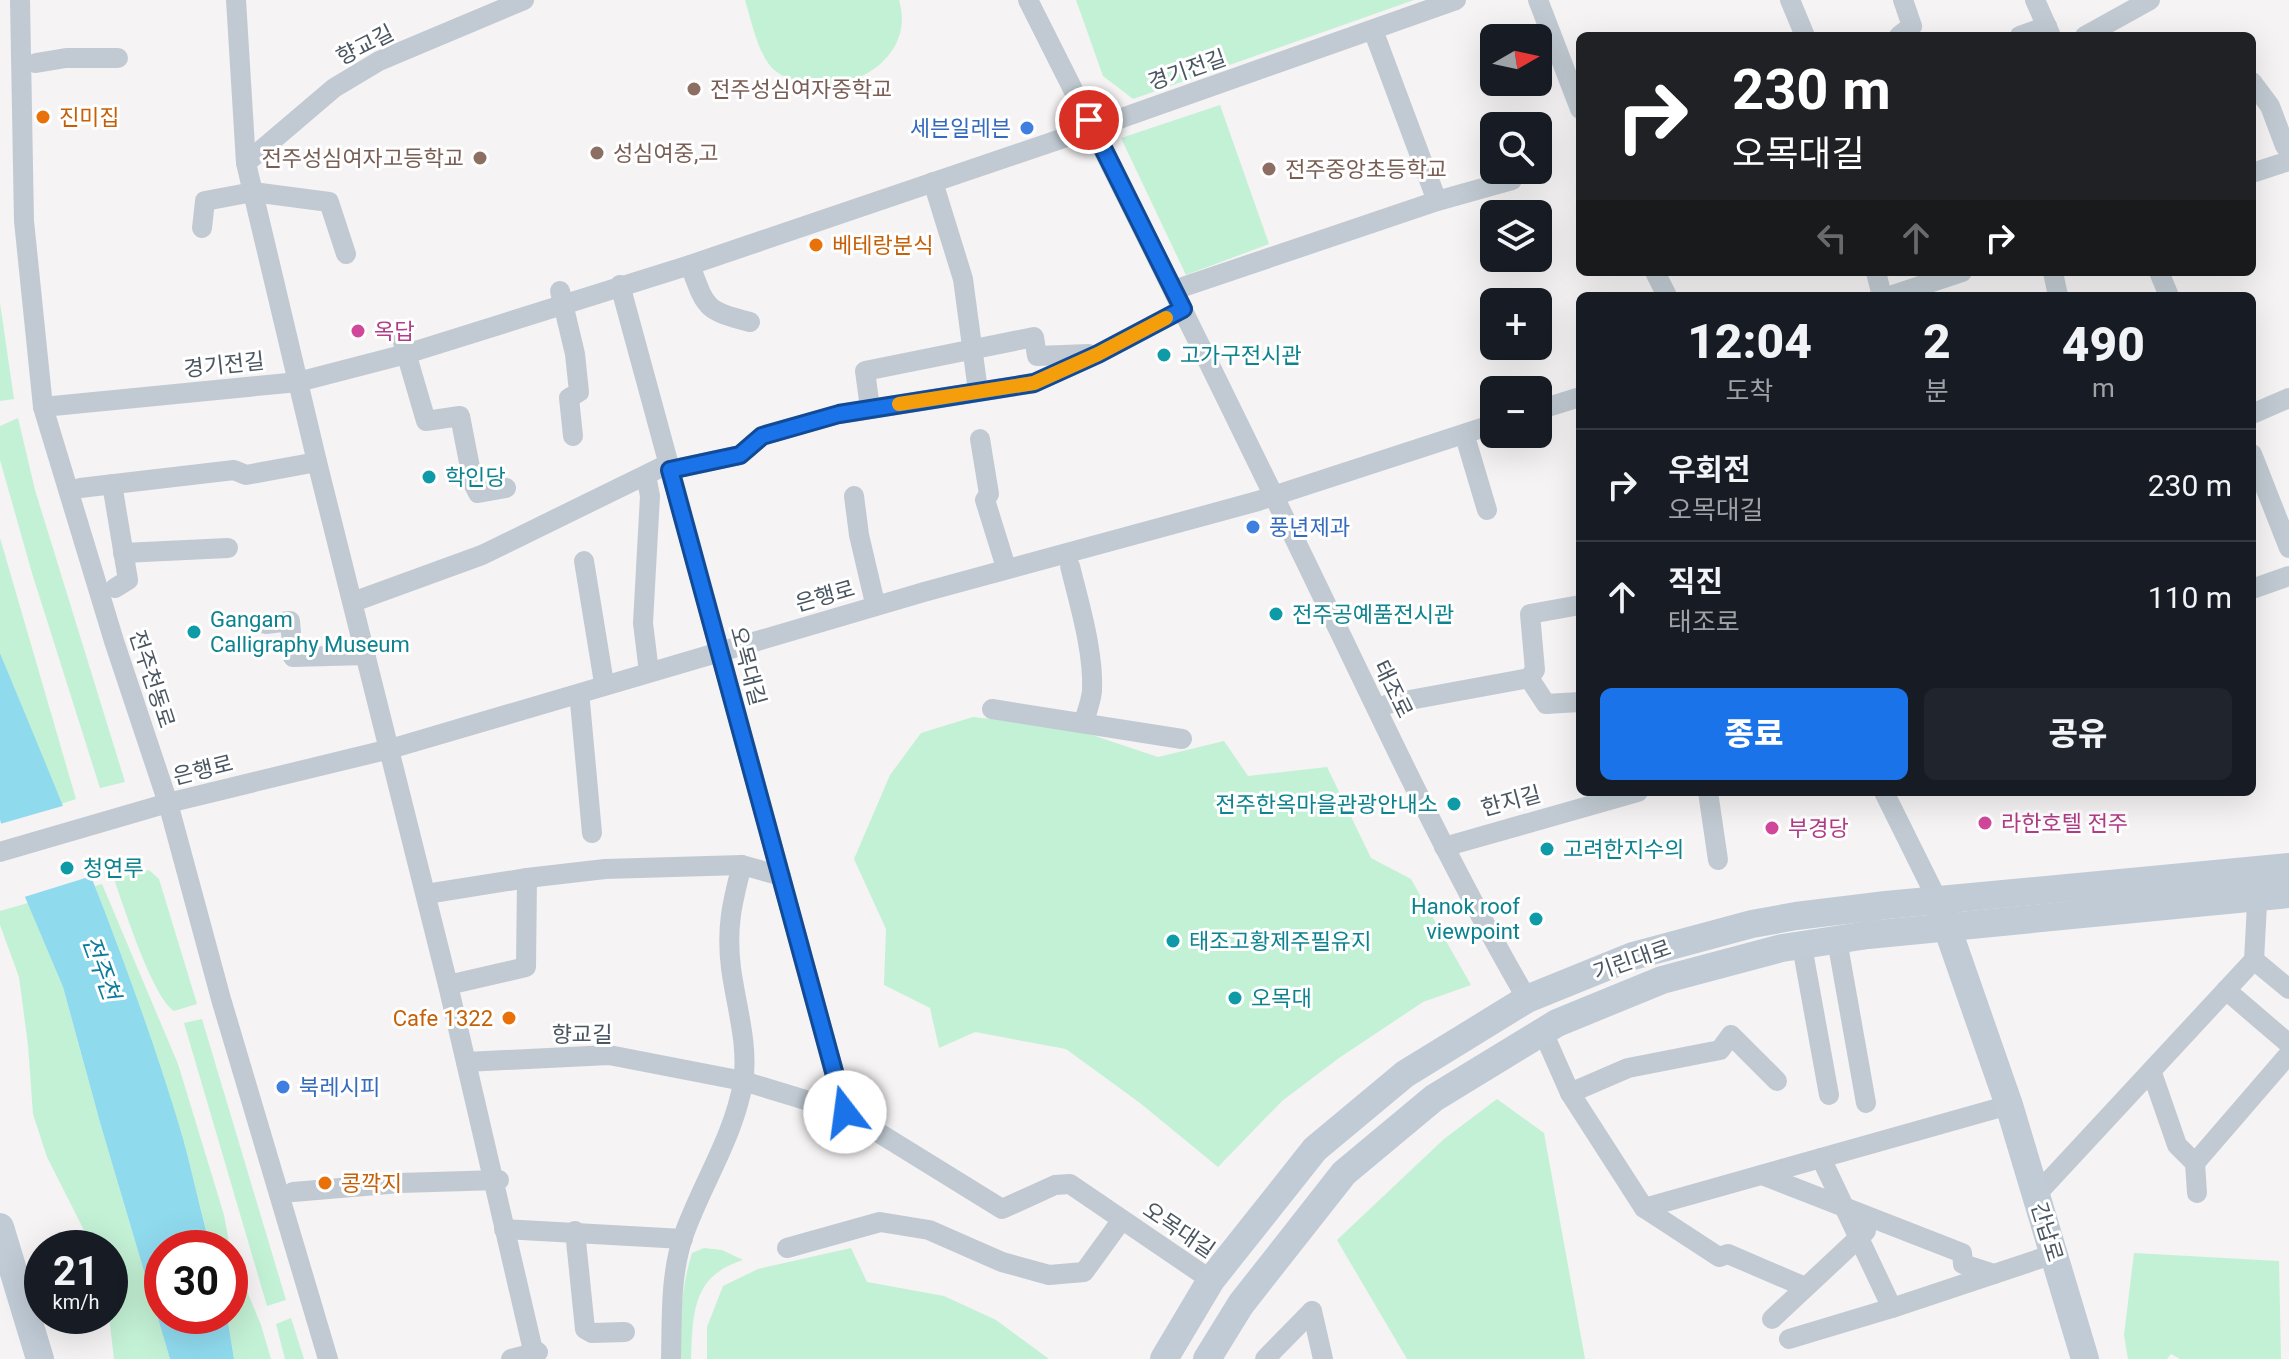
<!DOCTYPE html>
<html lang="ko">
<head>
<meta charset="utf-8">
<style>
  body { margin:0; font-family:Roboto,"Noto Sans KR",sans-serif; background:#20242c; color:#f1f3f6; height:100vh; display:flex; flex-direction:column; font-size:30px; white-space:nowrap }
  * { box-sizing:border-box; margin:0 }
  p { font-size:26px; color:#9ea1a6 }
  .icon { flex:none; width:44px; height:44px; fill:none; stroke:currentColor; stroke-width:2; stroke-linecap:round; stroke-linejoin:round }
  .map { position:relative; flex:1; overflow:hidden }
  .panel { position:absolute; left:1576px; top:292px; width:680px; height:504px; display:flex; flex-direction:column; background:#171b24; border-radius:12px; box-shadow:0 8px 32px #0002 }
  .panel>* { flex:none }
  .top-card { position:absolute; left:1576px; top:32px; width:680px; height:244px; border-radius:12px; box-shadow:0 8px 32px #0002; background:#202124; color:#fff; overflow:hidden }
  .needle { width:52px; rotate:81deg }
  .fabs { position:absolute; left:1480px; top:24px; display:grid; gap:16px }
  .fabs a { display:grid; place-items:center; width:72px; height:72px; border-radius:12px; background:#171b24; box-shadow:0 8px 32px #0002; font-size:40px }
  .speed { position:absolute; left:24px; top:1230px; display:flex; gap:16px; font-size:40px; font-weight:700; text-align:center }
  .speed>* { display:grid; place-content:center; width:104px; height:104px; border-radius:50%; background:#171b24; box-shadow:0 8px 32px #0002; line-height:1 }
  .speed small { font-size:20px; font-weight:400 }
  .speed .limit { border:12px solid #d22; background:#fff; color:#111 }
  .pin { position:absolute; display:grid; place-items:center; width:68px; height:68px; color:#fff; margin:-34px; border:4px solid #fff; border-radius:50%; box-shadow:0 2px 8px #0007 }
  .me { position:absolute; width:88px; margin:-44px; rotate:345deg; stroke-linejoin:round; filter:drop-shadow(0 0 6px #0008) }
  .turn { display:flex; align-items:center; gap:28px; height:168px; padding:0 24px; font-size:36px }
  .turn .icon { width:104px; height:104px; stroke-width:2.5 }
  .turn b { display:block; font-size:56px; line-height:68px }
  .lanes { display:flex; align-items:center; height:76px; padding:0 24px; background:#0003; justify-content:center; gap:40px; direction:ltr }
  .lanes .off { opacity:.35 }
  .eta { display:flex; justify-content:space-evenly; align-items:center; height:136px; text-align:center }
  .eta b { font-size:48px; font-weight:800; line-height:56px }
  .button { display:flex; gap:16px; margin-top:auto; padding:16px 24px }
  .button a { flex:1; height:92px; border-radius:12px; background:#1a73e8; color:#fff; font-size:32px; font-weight:800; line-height:92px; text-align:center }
  .button a+a { background:#20242c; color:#f1f3f6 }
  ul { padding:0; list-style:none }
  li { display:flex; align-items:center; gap:24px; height:112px; padding:0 24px; border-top:2px solid #363941 }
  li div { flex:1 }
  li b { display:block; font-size:30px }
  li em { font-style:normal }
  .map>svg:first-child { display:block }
  .green { fill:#c3f1d5 }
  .water { fill:#90daee }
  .pier { fill:#f5f3f3 }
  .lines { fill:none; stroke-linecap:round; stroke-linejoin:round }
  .street { stroke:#c1cad2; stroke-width:20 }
  .secondary { stroke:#c1cbd6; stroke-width:28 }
  .route-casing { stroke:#114b97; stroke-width:20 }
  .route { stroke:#1a73e8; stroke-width:14 }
  .slow { stroke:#f59e0b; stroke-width:14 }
  .education-dot { fill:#8d6e63; stroke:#fff; stroke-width:3 }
  .food-dot { fill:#e8710a; stroke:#fff; stroke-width:3 }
  .shop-dot { fill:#3f7fe0; stroke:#fff; stroke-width:3 }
  .hotel-dot { fill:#d1479c; stroke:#fff; stroke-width:3 }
  .culture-dot { fill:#0f9aa8; stroke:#fff; stroke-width:3 }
  .labels { text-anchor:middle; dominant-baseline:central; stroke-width:6; stroke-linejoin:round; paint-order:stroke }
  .street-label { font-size:22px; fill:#4a5661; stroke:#fff }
  .education-label { font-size:22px; fill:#785e54; stroke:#fff; text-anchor:start }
  .food-label { font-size:22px; fill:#c56008; stroke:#fff; text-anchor:start }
  .shop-label { font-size:22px; fill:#366cbe; stroke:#fff; text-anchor:start }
  .hotel-label { font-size:22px; fill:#b23c85; stroke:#fff; text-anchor:start }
  .culture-label { font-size:22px; fill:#0d838f; stroke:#fff; text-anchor:start }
  .water-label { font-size:24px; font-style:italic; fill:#0c7c9b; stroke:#fff }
</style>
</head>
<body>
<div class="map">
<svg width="2289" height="1359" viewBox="0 0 2289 1359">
  <rect width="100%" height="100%" fill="#f5f3f3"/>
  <g class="green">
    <path d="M745,0H899C917,60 846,99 795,80C788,78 778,74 773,69C757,52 752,22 745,0Z"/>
    <path d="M1076,0H1414L1133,99L1103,76Z"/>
    <path d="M1220,105L1269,244L1186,275L1121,138Z"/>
    <path d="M0,303L14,399L0,401Z"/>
    <path d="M18,418L35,490L125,782L100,788L32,573L0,460V426Z"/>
    <path d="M0,538L76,799L61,804L0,653Z"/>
    <path d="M973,717L1071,728L1158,757L1224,741L1248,776L1327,767L1371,858L1411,879L1471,985L1423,1002L1339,1058L1282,1101L1218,1167L1140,1103L1066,1049L975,1032L939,1048L930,1008L884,985L886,929L854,859L890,775L921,733Z"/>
    <path d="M149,870L159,879L197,1004L174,1011C152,996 124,907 114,879Z"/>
    <path d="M102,884L178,1064L224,1215L230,1248H211L179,1126L95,886Z"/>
    <path d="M28,903L63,987L101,1126L170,1359H114L109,1316L110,1248H93L47,1157L33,1114L28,1045L19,977L0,925V911Z"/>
    <path d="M202,1019L286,1300L267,1306L184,1023Z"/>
    <path d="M1497,1099L1544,1133L1585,1359H1407L1337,1240L1444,1139Z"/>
    <path d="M704,1248L722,1250L743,1260C692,1276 693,1312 691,1359H679C680,1322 681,1288 692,1253Z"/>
    <path d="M851,1248L867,1282L944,1296L996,1320L1049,1359H707V1327L723,1286L758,1269Z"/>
    <path d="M230,1250L261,1325L271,1359H234L227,1316H230Z"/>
    <path d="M2134,1253L2279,1261L2281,1359H2180L2171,1354L2167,1359H2128L2124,1335Z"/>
    <path d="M291,1318L304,1359H285L276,1324Z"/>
  </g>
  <path class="water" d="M0,653C64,808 130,964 179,1125C191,1165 199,1207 211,1248H162V1316H227L234,1359H170L101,1126L63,987L25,897L0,820Z"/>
  <path class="pier" d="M66,805L95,875L21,898L0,833V824Z"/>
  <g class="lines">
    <g class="street">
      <path d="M20,0L24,221L43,407L114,641L168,803L221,999L328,1359"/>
      <path d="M236,0L246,163L317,462L448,985L535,1359"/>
      <path d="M1028,0C1135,212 1240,425 1343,639C1401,760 1459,882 1527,999"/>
      <path d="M1538,0L1580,109"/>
      <path d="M1790,0L1805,36"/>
      <path d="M2035,0L2051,36"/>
      <path d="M1373,30L1437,201"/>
      <path d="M1899,36L1912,26L1903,0"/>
      <path d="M2020,36L2047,26"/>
      <path d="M2085,36L2150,0"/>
      <path d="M36,63L66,58H118"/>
      <path d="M2252,82L2270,106L2285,146"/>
      <path d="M246,163L334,88L379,61L524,0"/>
      <path d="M2252,173L2289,161"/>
      <path d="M933,182L963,279L978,391"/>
      <path d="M202,228L205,201L253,192L329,202L346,254"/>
      <path d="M690,265C706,308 704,310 750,322"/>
      <path d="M1655,272L1667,296"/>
      <path d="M1876,272L1882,296"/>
      <path d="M2053,272L2058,296"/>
      <path d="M2159,272L2169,296"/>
      <path d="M620,285L845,1112"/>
      <path d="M1174,290L1437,201L1512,180"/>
      <path d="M560,291L575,354L579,392L569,398L573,436"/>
      <path d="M1890,296L1962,272"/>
      <path d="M402,339L426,421L460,416L473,483L478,493L506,488"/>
      <path d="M43,407L298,382L406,354L690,265L1102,125L1456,0"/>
      <path d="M870,408L865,371L1034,337L1037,356L1089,354"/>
      <path d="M1538,410L1580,397"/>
      <path d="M2252,414L2289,398"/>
      <path d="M980,439L989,494L985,500L1004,561"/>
      <path d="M1467,443L1487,510"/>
      <path d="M2252,454L2289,548"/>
      <path d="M670,470L740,455L762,436L839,414L1034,383L1098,354L1183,309"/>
      <path d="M646,475L650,496L643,623L648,664"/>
      <path d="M112,484L128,580L115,588"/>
      <path d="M80,488L234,470L246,475L317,462"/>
      <path d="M854,496L859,535L874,599"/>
      <path d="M123,553L228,548"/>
      <path d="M584,561L603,677"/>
      <path d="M1070,566C1079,603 1094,652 1092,691C1091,701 1087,712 1084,721"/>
      <path d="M2252,589L2289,576"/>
      <path d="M353,602L482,555L668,464"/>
      <path d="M266,624L290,621L293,657L366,655"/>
      <path d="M1529,678L1535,670L1530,614L1580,605"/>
      <path d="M580,702L592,833"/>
      <path d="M1388,704L1529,678L1546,704L1580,702"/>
      <path d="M992,709L1182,739"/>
      <path d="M1708,792L1718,860"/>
      <path d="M1884,792L1938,901"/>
      <path d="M1444,847L1638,792"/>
      <path d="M0,852L168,803L390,749L924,592L1258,501L1494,424"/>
      <path d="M426,894L527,878L605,869L742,865L781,876"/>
      <path d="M1837,940L1866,1103"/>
      <path d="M1802,946L1829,1095"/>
      <path d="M2254,960L2289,989"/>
      <path d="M448,985L526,967L527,878"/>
      <path d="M2226,990L2289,1044"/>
      <path d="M1543,1032L1570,1093L1644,1208L1719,1257L1728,1254L1805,1287"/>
      <path d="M466,1062L609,1055L743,1081L845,1112L1002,1209L1055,1185L1070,1184L1211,1280"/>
      <path d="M2152,1073L2177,1145L2195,1163L2289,1054"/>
      <path d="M1570,1093L1628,1068L1720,1050L1731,1035L1777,1081"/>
      <path d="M1821,1158L1892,1308"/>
      <path d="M2195,1163L2197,1193"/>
      <path d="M1762,1175L1962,1253L1963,1264L1994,1274"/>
      <path d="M293,1192L400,1183L499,1180"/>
      <path d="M2036,1195L2254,960L2258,886"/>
      <path d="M1644,1208L2009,1105"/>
      <path d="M504,1229L683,1239"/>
      <path d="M575,1231L585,1329L592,1333L625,1332"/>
      <path d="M787,1248L880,1222L929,1230L1002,1262L1049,1275L1084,1272L1121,1221"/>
      <path d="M1312,1311L1323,1359"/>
      <path d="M1772,1319L1866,1231"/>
      <path d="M1789,1339L1892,1308L2054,1254"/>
      <path d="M511,1359L538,1352"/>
      <path d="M671,1359C672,1319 670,1276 683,1237C701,1185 733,1139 743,1083C749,1045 736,1006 731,968C726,928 732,903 742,865"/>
      <path d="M1265,1359L1312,1311"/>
    </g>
    <g class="secondary">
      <path d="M1941,910L2009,1105L2085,1359"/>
      <path d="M0,1227L40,1359"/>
      <path d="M1164,1359L1211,1280L1315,1149L1405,1074L1527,999L1633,956L1752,924L1796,916L1886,905L2289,867"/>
      <path d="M1207,1359L1241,1304L1344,1173L1434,1098L1557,1023L1662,980L1782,948L1868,935L2289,894"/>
    </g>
  </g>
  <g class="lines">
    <defs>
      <path id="route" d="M845,1112L670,470L740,455L762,436L839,414L1034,383L1098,354L1183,309L1089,120"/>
    </defs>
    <use href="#route" class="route-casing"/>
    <use href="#route" class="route"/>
    <path class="slow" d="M899,404L1034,383L1098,354L1166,318"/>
  </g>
  <g class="education-dot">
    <circle cx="694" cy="89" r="8"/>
    <circle cx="597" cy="153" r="8"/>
    <circle cx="480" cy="158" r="8"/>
    <circle cx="1269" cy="169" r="8"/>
  </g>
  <g class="food-dot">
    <circle cx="43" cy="117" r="8"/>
    <circle cx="816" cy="245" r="8"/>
    <circle cx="509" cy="1018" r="8"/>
    <circle cx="325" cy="1183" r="8"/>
  </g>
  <g class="shop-dot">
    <circle cx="1027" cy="128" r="8"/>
    <circle cx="1253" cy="527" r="8"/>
    <circle cx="283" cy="1087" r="8"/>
  </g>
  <g class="hotel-dot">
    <circle cx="358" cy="331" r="8"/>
    <circle cx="1985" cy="823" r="8"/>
    <circle cx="1772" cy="828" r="8"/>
  </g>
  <g class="culture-dot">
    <circle cx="1164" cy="355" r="8"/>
    <circle cx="429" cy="477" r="8"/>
    <circle cx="1276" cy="614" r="8"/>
    <circle cx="194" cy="632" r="8"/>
    <circle cx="1454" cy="804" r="8"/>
    <circle cx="1547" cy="849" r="8"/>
    <circle cx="67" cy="868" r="8"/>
    <circle cx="1536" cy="919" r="8"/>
    <circle cx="1173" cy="941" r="8"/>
    <circle cx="1235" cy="998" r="8"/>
  </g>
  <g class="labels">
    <g class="street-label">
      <text transform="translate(365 45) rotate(-27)">향교길</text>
      <text transform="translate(1187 70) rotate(-19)">경기전길</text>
      <text transform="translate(224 365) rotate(-6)">경기전길</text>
      <text transform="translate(825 596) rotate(-16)">은행로</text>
      <text transform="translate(748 666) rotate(75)">오목대길</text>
      <text transform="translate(152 679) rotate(72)">전주천동로</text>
      <text transform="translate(1393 689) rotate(64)">태조로</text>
      <text transform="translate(203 770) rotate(-14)">은행로</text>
      <text transform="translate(1511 801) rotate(-15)">한지길</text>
      <text transform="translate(1632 960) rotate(-19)">기린대로</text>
      <text x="582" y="1034">향교길</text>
      <text transform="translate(1179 1230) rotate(34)">오목대길</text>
      <text transform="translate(2047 1232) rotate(73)">간납로</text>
    </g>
    <g class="education-label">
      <text x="710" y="89">전주성심여자중학교</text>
      <text x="613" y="153">성심여중,고</text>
      <text x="464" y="158" text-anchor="end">전주성심여자고등학교</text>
      <text x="1285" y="169">전주중앙초등학교</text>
    </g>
    <g class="food-label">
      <text x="59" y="117">진미집</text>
      <text x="832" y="245">베테랑분식</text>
      <text x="493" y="1018" text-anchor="end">Cafe 1322</text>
      <text x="341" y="1183">콩깍지</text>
    </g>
    <g class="shop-label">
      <text x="1011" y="128" text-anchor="end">세븐일레븐</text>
      <text x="1269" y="527">풍년제과</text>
      <text x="299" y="1087">북레시피</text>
    </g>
    <g class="hotel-label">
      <text x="374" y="331">옥답</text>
      <text x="2001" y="823">라한호텔 전주</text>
      <text x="1788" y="828">부경당</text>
    </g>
    <g class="culture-label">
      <text x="1180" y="355">고가구전시관</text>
      <text x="445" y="477">학인당</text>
      <text x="1292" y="614">전주공예품전시관</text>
      <text x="210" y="619">Gangam<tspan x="210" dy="25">Calligraphy Museum</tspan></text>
      <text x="1438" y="804" text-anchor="end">전주한옥마을관광안내소</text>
      <text x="1563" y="849">고려한지수의</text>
      <text x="83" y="868">청연루</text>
      <text x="1520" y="906" text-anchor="end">Hanok roof<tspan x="1520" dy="25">viewpoint</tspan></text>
      <text x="1189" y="941">태조고황제주필유지</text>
      <text x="1251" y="998">오목대</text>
    </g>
    <g class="water-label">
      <text transform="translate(101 968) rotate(70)">전주천</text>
    </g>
  </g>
</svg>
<div class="fabs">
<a><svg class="needle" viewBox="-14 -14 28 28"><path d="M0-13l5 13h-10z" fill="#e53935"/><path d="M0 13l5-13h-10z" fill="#9ea1a6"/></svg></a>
<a><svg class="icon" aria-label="search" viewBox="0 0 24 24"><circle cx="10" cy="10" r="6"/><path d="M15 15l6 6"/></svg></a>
<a><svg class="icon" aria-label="layers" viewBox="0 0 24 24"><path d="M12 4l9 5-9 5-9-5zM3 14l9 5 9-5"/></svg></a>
<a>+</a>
<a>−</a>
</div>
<div class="speed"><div>21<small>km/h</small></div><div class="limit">30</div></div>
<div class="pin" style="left:1089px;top:120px;background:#d93025"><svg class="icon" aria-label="arrive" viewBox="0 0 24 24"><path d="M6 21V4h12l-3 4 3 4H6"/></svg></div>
<svg class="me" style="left:845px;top:1112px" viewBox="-20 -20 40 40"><circle r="19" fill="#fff"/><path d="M0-13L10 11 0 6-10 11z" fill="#1a73e8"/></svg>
<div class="top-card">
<div class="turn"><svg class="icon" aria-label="right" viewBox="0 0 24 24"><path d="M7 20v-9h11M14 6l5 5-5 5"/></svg><div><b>230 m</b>오목대길</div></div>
<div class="lanes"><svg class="icon off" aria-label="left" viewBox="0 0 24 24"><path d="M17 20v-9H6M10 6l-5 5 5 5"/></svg><svg class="icon off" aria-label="ahead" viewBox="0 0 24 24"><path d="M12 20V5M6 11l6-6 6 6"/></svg><svg class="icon" aria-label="right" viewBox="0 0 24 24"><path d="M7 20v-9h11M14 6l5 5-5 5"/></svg></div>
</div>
<section class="panel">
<div class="eta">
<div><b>12:04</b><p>도착</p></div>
<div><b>2</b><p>분</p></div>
<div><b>490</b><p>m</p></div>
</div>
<ul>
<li><svg class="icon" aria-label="right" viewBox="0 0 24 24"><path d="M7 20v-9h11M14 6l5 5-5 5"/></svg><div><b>우회전</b><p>오목대길</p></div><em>230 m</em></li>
<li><svg class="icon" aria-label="ahead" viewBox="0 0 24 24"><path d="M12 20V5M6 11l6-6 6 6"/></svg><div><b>직진</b><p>태조로</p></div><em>110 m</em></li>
</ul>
<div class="button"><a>종료</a><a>공유</a></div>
</section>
</div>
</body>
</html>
